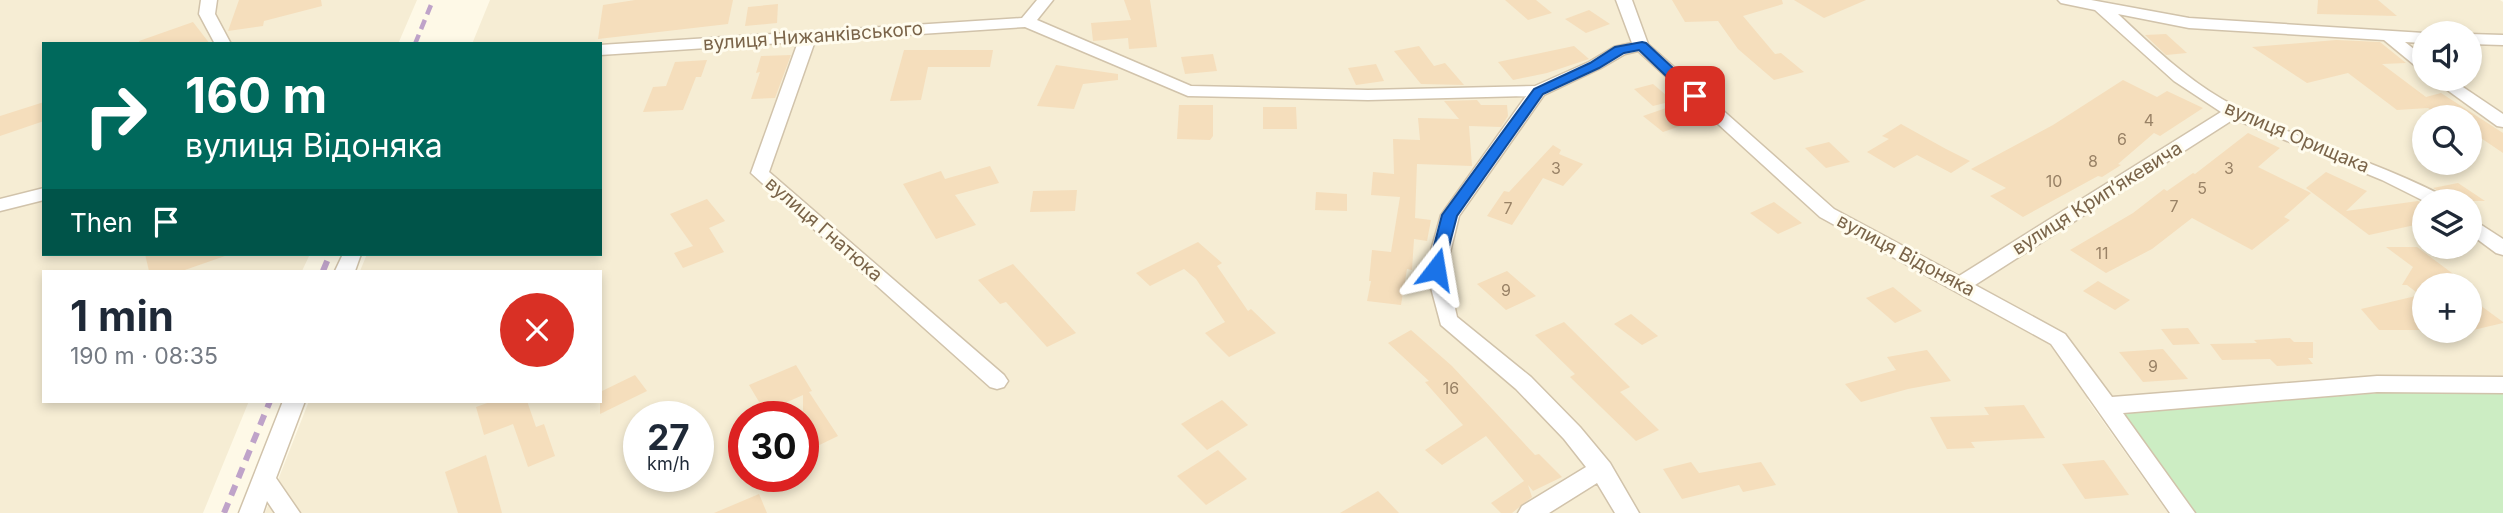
<!DOCTYPE html>
<html lang="en">
<head>
<meta charset="utf-8">
<style>
  body { margin:0; font-family:Inter,sans-serif; background:#f2f2f3; color:#1f2937; height:100vh; display:flex; flex-direction:column; font-size:26px; white-space:nowrap }
  * { box-sizing:border-box; margin:0 }
  p { font-size:23px; color:#747a83 }
  .icon { flex:none; width:38px; height:38px; fill:none; stroke:currentColor; stroke-width:2; stroke-linecap:round; stroke-linejoin:round }
  .map { position:relative; flex:1; overflow:hidden }
  .drawer { position:absolute; left:42px; top:270px; width:560px; height:133px; display:flex; flex-direction:column; background:#fff; border-radius:0px; box-shadow:0 4px 10px #0003 }
  .drawer>* { flex:none }
  .hud { position:absolute; left:42px; top:42px; width:560px; height:214px; border-radius:0px; box-shadow:0 4px 10px #0003; background:#00695c; color:#fff; overflow:hidden }
  .controls { position:absolute; left:2412px; top:21px; display:grid; gap:14px }
  .controls a { display:grid; place-items:center; width:70px; height:70px; border-radius:50%; background:#fff; box-shadow:0 4px 10px #0003; font-size:35px }
  .speed { position:absolute; left:623px; top:401px; display:flex; gap:14px; font-size:35px; font-weight:700; text-align:center }
  .speed>* { display:grid; place-content:center; width:91px; height:91px; border-radius:50%; background:#fff; box-shadow:0 4px 10px #0003; line-height:1 }
  .speed small { font-size:18px; font-weight:400 }
  .speed .limit { border:10px solid #d22; background:#fff; color:#111 }
  .pin { position:absolute; display:grid; place-items:center; width:60px; height:60px; color:#fff; margin:-30px; border-radius:14px; box-shadow:0 4px 10px #0006 }
  .me { position:absolute; width:77px; margin:-38px; rotate:14deg; stroke-linejoin:round; filter:drop-shadow(0 0 5px #0008) }
  .turn { display:flex; align-items:center; gap:24px; height:147px; padding:0 28px; font-size:32px }
  .turn .icon { width:91px; height:91px; stroke-width:2.5 }
  .turn b { display:block; font-size:49px; line-height:60px }
  .then { display:flex; align-items:center; height:66px; padding:0 28px; background:#0003; gap:14px; font-size:26px }
  .round { display:grid; place-items:center; flex:none; width:74px; height:74px; border-radius:37px; background:#f2f2f3 }
  .headline { display:flex; align-items:center; justify-content:space-between; height:119px; padding:0 28px }
  h1 { font-size:42px; font-weight:700; line-height:52px }
  .map>svg:first-child { display:block }
  .residential { fill:#f6edd4; fill-rule:evenodd }
  .green { fill:#ccedc3 }
  .building { fill:#f5debc }
  .lines { fill:none; stroke-linecap:round; stroke-linejoin:round }
  .minor-casing { stroke:#d1c3ab; stroke-width:3 }
  .minor { fill:#fff; fill-rule:evenodd }
  .rail-far1 { stroke:#bfa3c9; stroke-width:4.5; stroke-dasharray:10 6; stroke-linecap:butt }
  .rail { stroke:#bfa3c9; stroke-width:6; stroke-dasharray:11 8; stroke-linecap:butt }
  .route { fill:#1a73e8; stroke:#114b97; stroke-width:2 }
  .labels { text-anchor:middle; dominant-baseline:central; stroke-width:6; stroke-linejoin:round; paint-order:stroke }
  .number-label { font-size:16px; fill:#998266 }
  .street-label { font-size:19px; fill:#7a6449; stroke:#fffcee }
</style>
</head>
<body>
<div class="map">
<svg width="2503" height="513" viewBox="0 0 2503 513">
  <rect width="100%" height="100%" fill="#fef9e7"/>
  <g class="residential">
    <path d="M0,0H417L398,44H44V254H310L302,271H44V401H249L203,513H0Z"/>
    <path d="M490,0H2500L2503,2V378H2395L2087,399L2168,513H265L309,401H600V271H360L367,254H600V44H472ZM2424,33H2469V79H2424ZM2424,117H2469V163H2424ZM2424,201H2469V247H2424ZM2424,285H2469V331H2424ZM639,416H698V476H639ZM744,416H803V476H744Z"/>
  </g>
  <path class="green" d="M2392,392H2503V513H2196L2124,413Z"/>
  <g class="building">
    <path d="M239,0H321L322,6L264,21L263,26L228,31Z"/>
    <path d="M733,0L728,24L598,39L603,5L635,0Z"/>
    <path d="M1124,0H1150L1157,47L1129,49L1128,38L1093,41L1091,23L1131,20Z"/>
    <path d="M1505,0H1536L1552,13L1528,20Z"/>
    <path d="M1672,0H1782L1783,4L1743,16L1775,54L1781,53L1804,72L1774,80L1738,49L1718,21L1685,22Z"/>
    <path d="M1794,0H1866L1824,18Z"/>
    <path d="M2318,0H2378L2397,16L2317,14Z"/>
    <path d="M778,4L777,23L745,26L748,7Z"/>
    <path d="M1589,10L1610,24L1586,33L1565,19Z"/>
    <path d="M193,22L210,44H140L139,41Z"/>
    <path d="M2166,34L2187,53L2166,55L2145,35Z"/>
    <path d="M2336,40L2380,42L2406,63L2382,64L2426,97L2441,93L2503,133V153L2469,130V117H2443L2428,108L2397,110L2348,73L2307,83L2252,47Z"/>
    <path d="M1419,46L1434,66L1445,63L1464,85L1421,84L1394,51Z"/>
    <path d="M1574,46L1589,59L1547,73L1513,80L1498,62Z"/>
    <path d="M904,50H993L990,67H928L921,100L890,101Z"/>
    <path d="M1213,54L1217,71L1185,74L1181,57Z"/>
    <path d="M791,55L775,98L751,99L760,72L756,73L761,56Z"/>
    <path d="M707,60L701,77H696L683,110L643,112L653,87L666,86L675,62Z"/>
    <path d="M1376,64L1384,81L1356,85L1348,68Z"/>
    <path d="M1056,65L1118,74V80L1083,84L1074,109L1037,106Z"/>
    <path d="M2123,80L2157,97L2167,91L2203,108L2160,136L2154,133L2118,164L2121,165L2102,177L2098,176L2023,217L1990,196L2006,188L1971,169L2053,125Z"/>
    <path d="M1653,84L1673,101L1653,106L1634,89Z"/>
    <path d="M1477,100L1481,105H1507L1508,116L1501,127L1469,126L1472,166L1417,164L1415,218L1431,220L1427,241L1414,239L1412,270L1407,269L1401,305L1367,301L1371,281H1369L1372,250L1391,252L1400,197L1371,195L1373,172L1394,174L1393,139L1420,140L1418,118L1459,119L1444,101Z"/>
    <path d="M44,102V121L0,136V116Z"/>
    <path d="M1179,105H1213V136L1210,140L1177,139Z"/>
    <path d="M1263,107H1296L1297,129H1263Z"/>
    <path d="M1669,107L1689,123L1663,132L1643,116Z"/>
    <path d="M1901,124L1946,149L1970,161L1951,173L1917,155L1894,168L1867,152L1889,139L1882,136Z"/>
    <path d="M2248,133L2280,148L2258,167L2311,193L2284,217L2290,220L2252,250L2192,218L2152,249L2106,273L2070,250L2133,213L2164,189L2167,191L2193,173L2195,174Z"/>
    <path d="M1829,142L1850,162L1826,168L1805,148Z"/>
    <path d="M1553,145L1561,150L1559,154L1583,164L1563,186L1543,178L1512,225L1487,216L1504,191L1509,192Z"/>
    <path d="M990,166L999,183L955,195L976,225L936,239L903,184L941,171L945,179Z"/>
    <path d="M2326,172L2367,191L2346,211L2418,201L2424,204V223L2369,235L2306,188Z"/>
    <path d="M2458,183L2485,201H2451L2446,195L2433,188Z"/>
    <path d="M1077,190L1075,211L1030,212L1033,191Z"/>
    <path d="M1316,192L1347,194V211L1315,210Z"/>
    <path d="M707,199L725,221L709,228L724,252L683,268L674,253L693,246L670,214Z"/>
    <path d="M1774,202L1802,223L1778,234L1750,213Z"/>
    <path d="M1198,242L1222,263L1217,266L1248,311L1251,309L1276,333L1229,357L1205,333L1225,322L1196,279L1184,269L1150,286L1136,273Z"/>
    <path d="M2386,247H2417L2468,285H2424V330H2379L2361,309L2420,295L2407,285H2402L2413,267Z"/>
    <path d="M145,254H224L225,256L182,271H149Z"/>
    <path d="M1013,264L1035,288L1076,333L1047,347L1006,302L1000,304L978,280Z"/>
    <path d="M1507,271L1536,296L1506,310L1477,284Z"/>
    <path d="M2098,281L2130,300L2115,310L2083,291Z"/>
    <path d="M1893,287L1922,311L1895,323L1866,298Z"/>
    <path d="M2469,297L2503,322V323L2469,331Z"/>
    <path d="M1631,314L1658,336L1642,345L1614,324Z"/>
    <path d="M1564,322L1630,387L1620,392L1659,430L1636,441L1570,377L1575,374L1535,335Z"/>
    <path d="M2188,328L2200,344L2173,345L2161,329Z"/>
    <path d="M1411,330L1452,366L1535,455L1539,454L1562,477L1533,491L1528,485L1532,497L1512,513H1501L1491,503L1524,481L1486,436L1442,465L1425,450L1463,425L1425,382L1429,381L1388,343Z"/>
    <path d="M2290,338L2294,342H2313V358H2308L2313,364L2277,366L2270,359L2222,360L2210,344L2257,343L2254,340Z"/>
    <path d="M2163,349L2188,379L2143,382L2119,352Z"/>
    <path d="M1927,350L1951,381L1908,389L1861,402L1845,384L1896,370L1887,357Z"/>
    <path d="M796,365L812,391L809,392L838,436L803,453V395L765,412L749,385Z"/>
    <path d="M635,375L647,391L600,414V392Z"/>
    <path d="M1222,400L1248,425L1207,450L1181,424Z"/>
    <path d="M493,401H527L536,427L544,424L555,456L528,467L513,424L484,435L476,407Z"/>
    <path d="M2024,405L2045,438L1971,442L1975,448L1947,449L1930,417L1989,415L1984,407Z"/>
    <path d="M1218,450L1247,479L1206,505L1177,476Z"/>
    <path d="M486,455L502,513H458L445,472Z"/>
    <path d="M2104,460L2129,495L2085,499L2062,464Z"/>
    <path d="M1691,462L1699,473L1761,462L1776,485L1743,492L1739,485L1682,499L1663,469Z"/>
    <path d="M1378,491L1399,513H1340Z"/>
    <path d="M759,494L767,513H714Z"/>
  </g>
  <g class="lines">
    <defs>
      <g id="minor">
        <path d="M201,0H217L215,14L231,44H215L199,14Z"/>
        <path d="M1037,0H1053L1037,20L1191,86L1368,90L1535,86L1589,62L1614,47L1632,43L1616,0H1632L1648,44L1834,209L1959,276L2221,112L2174,81L2095,10L2061,3L2058,0H2091L2189,18L2424,33V43L2405,42L2424,57V70L2418,68L2384,40L2189,28L2118,14C2151,45 2184,77 2222,99C2292,140 2373,159 2445,197L2447,201H2424L2382,180L2234,119L1975,285L2065,334L2112,397L2377,376L2503,377V393L2377,392L2123,413L2195,513H2170L2051,344L1820,217L1638,51L1625,54L1601,68L1544,95L1459,216L1446,269L1457,317L1531,377L1580,427L1610,463L1639,513H1615L1597,483L1549,513H1518L1522,506L1586,467L1564,439L1516,389L1441,325L1426,269L1441,215L1526,96L1368,100L1188,96L1025,27L815,41L769,172L1004,375L1008,381L1004,387L997,389L990,387L751,173L798,42L600,55V45L1022,18Z"/>
        <path d="M2469,34L2503,35V45L2469,44Z"/>
        <path d="M2432,79H2451L2503,114V127L2497,126Z"/>
        <path d="M44,188V200L0,211V199Z"/>
        <path d="M2469,217L2503,239V255L2496,253L2469,233Z"/>
        <path d="M343,254H361L355,271H335Z"/>
        <path d="M283,401H305L276,478L300,513H275L267,501L263,513H239Z"/>
      </g>
    </defs>
    <use href="#minor" class="minor-casing"/>
    <use href="#minor" class="minor"/>
    <path class="rail-far1" d="M415,44L433,0"/>
    <g class="rail">
      <path d="M323,271L330,254"/>
      <path d="M224,513L270,401"/>
    </g>
  </g>
  <path class="route" d="M1642,42L1646,43L1700,93V99H1690L1639,50L1624,53L1599,68L1543,94L1457,216L1442,273H1430L1428,269L1442,215L1534,89L1590,63L1615,47Z"/>
  <g class="labels">
    <g class="number-label">
      <text x="2149" y="120">4</text>
      <text x="2122" y="139">6</text>
      <text x="2093" y="161">8</text>
      <text x="1556" y="168">3</text>
      <text x="2229" y="168">3</text>
      <text x="2054" y="181">10</text>
      <text x="2202" y="188">5</text>
      <text x="2174" y="206">7</text>
      <text x="1508" y="208">7</text>
      <text x="2102" y="253">11</text>
      <text x="1506" y="290">9</text>
      <text x="2153" y="366">9</text>
      <text x="1451" y="388">16</text>
    </g>
    <g class="street-label">
      <text transform="translate(813 36) rotate(-4)">вулиця Нижанківського</text>
      <text transform="translate(2297 137) rotate(23)">вулиця Орищака</text>
      <text transform="translate(2097 198) rotate(-32)">вулиця Крипʼякевича</text>
      <text transform="translate(824 229) rotate(41)">вулиця Гнатюка</text>
      <text transform="translate(1906 255) rotate(28)">вулиця Відоняка</text>
    </g>
  </g>
</svg>
<div class="controls">
<a><svg class="icon" aria-label="sound" viewBox="0 0 24 24"><path d="M4 9h4l5-4v14l-5-4H4zM17 9q2 3 0 6"/></svg></a>
<a><svg class="icon" aria-label="search" viewBox="0 0 24 24"><circle cx="10" cy="10" r="6"/><path d="M15 15l6 6"/></svg></a>
<a><svg class="icon" aria-label="layers" viewBox="0 0 24 24"><path d="M12 4l9 5-9 5-9-5zM3 14l9 5 9-5"/></svg></a>
<a>+</a>
</div>
<div class="speed"><div>27<small>km/h</small></div><div class="limit">30</div></div>
<div class="pin" style="left:1695px;top:96px;background:#d93025"><svg class="icon" aria-label="arrive" viewBox="0 0 24 24"><path d="M6 21V4h12l-3 4 3 4H6"/></svg></div>
<svg class="me" style="left:1436px;top:269px" viewBox="-20 -20 40 40"><path d="M0-17L14 15 0 8-14 15z" fill="#1a73e8" stroke="#fff" stroke-width="4"/></svg>
<div class="hud">
<div class="turn"><svg class="icon" aria-label="right" viewBox="0 0 24 24"><path d="M7 20v-9h11M14 6l5 5-5 5"/></svg><div><b>160 m</b>вулиця Відоняка</div></div>
<div class="then">Then<svg class="icon" aria-label="arrive" viewBox="0 0 24 24"><path d="M6 21V4h12l-3 4 3 4H6"/></svg></div>
</div>
<section class="drawer">
<div class="headline"><div><h1>1 min</h1><p>190 m · 08:35</p></div><a class="round" style="background:#d93025;color:#fff"><svg class="icon" aria-label="close" viewBox="0 0 24 24"><path d="M6 6l12 12M18 6L6 18"/></svg></a></div>
</section>
</div>
</body>
</html>
